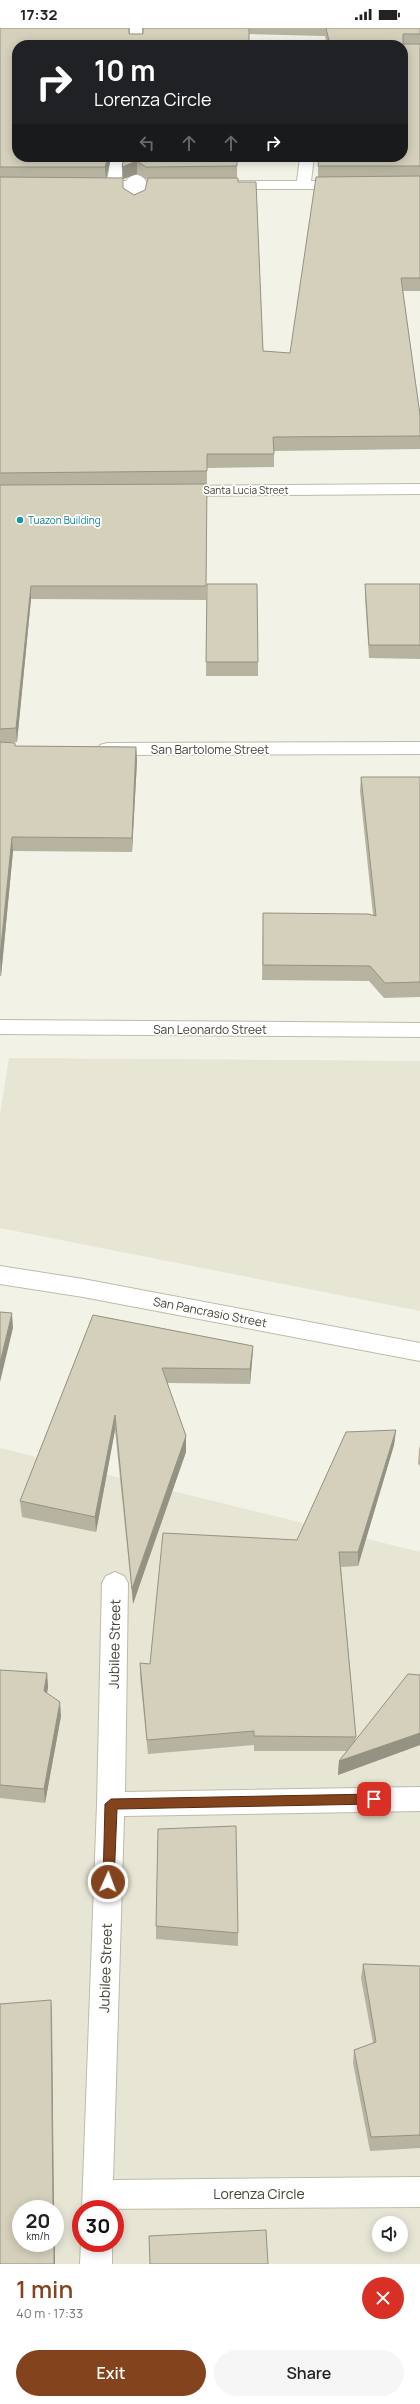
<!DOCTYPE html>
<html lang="en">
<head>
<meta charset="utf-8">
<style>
  body { margin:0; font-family:Manrope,sans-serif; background:#f6f6f6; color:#222; height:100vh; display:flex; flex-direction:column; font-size:15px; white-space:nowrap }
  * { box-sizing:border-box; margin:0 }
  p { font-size:13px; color:#767676 }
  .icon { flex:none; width:22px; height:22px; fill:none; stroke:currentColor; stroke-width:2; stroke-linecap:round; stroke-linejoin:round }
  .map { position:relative; height:2236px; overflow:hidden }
  .details { display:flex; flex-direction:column; background:#fff; flex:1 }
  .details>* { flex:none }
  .hud { position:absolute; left:12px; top:12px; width:396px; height:122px; border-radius:16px; box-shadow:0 2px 10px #0003; background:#202124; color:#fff; overflow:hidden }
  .controls { position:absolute; left:372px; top:2188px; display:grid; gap:8px }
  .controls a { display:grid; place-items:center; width:36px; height:36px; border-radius:50%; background:#fff; box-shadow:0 2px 10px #0003; font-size:20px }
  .speed { position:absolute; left:12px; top:2172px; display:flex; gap:8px; font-size:20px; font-weight:700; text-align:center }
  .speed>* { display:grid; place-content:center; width:52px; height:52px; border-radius:50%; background:#fff; box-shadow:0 2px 10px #0003; line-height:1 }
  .speed small { font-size:10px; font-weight:400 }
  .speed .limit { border:6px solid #d22; background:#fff; color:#111 }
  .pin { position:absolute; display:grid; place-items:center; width:34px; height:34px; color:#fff; margin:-17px; border-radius:8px; box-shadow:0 2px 6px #0006 }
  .me { position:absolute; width:44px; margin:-22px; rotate:2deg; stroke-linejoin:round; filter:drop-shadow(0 0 3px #0008) }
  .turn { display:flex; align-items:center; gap:14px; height:84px; padding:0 16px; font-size:18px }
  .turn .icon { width:52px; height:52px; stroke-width:2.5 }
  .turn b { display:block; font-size:28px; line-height:34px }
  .lanes { display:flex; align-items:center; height:38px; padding:0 16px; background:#0003; justify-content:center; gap:20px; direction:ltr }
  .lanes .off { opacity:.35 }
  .round { display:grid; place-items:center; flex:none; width:42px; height:42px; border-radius:21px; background:#f6f6f6 }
  .summary { display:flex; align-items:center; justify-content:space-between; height:68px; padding:0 16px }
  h1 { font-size:24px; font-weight:600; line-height:30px; color:#83441d }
  .button { display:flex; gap:8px; margin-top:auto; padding:8px 16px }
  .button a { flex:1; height:46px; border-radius:24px; background:#83441d; color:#fff; font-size:16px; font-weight:600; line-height:46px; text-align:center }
  .button a+a { background:#f6f6f6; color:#222 }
  .status { display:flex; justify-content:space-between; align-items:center; height:28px; padding:0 20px; background:#fff; direction:ltr }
  .status svg { height:11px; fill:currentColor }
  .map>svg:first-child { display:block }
  .residential { fill:#e7e5d4; fill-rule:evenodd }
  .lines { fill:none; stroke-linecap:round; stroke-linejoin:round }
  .service-casing { stroke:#bebca8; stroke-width:24 }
  .minor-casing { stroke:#bebca8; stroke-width:2 }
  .service { stroke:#fff; stroke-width:22 }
  .minor { fill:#fff; fill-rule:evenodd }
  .wall { fill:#b6b3a1; fill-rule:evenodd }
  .shaded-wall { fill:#949283 }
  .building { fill:#d4d0bb; stroke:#949283 }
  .route { fill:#83441d; stroke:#552c13 }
  .culture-dot { fill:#0f9aa8; stroke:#fff; stroke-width:1.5 }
  .labels { text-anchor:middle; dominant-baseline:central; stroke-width:3.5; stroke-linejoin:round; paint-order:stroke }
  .far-street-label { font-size:10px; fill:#454335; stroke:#fff }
  .far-culture-label { font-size:10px; fill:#0d838f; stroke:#fff; text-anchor:start }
  .street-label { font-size:12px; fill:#454335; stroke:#fff }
  .near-street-label { font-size:14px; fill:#454335; stroke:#fff }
</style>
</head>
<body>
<div class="status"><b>17:32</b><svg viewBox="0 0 49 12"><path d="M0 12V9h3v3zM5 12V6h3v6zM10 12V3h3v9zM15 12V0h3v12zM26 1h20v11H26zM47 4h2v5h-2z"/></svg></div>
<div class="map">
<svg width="420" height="2236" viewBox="0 0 420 2236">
  <rect width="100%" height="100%" fill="#f3f2e6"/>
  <g class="residential">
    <path d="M9,1030L420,1033V1283L0,1200V1087Z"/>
    <path d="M0,1420L420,1524V2236H0ZM21,2181H55V2215H21ZM81,2181H115V2215H81ZM379,2195H401V2217H379Z"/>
  </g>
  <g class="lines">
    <defs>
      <path id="service" d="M135,167L136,158"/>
      <g id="minor">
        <rect x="130" y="0" width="12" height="17"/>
        <path d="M111,129H125L121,153H175L182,157L175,161H88L86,158L88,155L107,154Z"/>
        <path d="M300,129H314L311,153H345L352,157L345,161H225L218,157L225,153H297Z"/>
        <path d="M420,456V466L177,468L171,467L169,463L171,459L177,458Z"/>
        <path d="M420,714V726L107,727L100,725L98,721L100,717L107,715Z"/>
        <path d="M0,992L420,995V1009L0,1006Z"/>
        <path d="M0,1238L83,1251L420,1315V1333L83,1269L0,1256Z"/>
        <path d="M115,1544L124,1548L128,1555L125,1764L420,1759V1783L124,1788L113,2152L420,2149V2179L82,2181L97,1776L102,1555L106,1548Z"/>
        <path d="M81,2214L112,2215V2236H80Z"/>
      </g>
    </defs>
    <use href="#service" class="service-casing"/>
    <use href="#minor" class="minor-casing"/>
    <use href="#service" class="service"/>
    <use href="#minor" class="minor"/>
  </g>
  <g class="wall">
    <path d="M0,0L129,6H143V0H420V263H403L420,387V421L274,423V439L207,440L206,572L31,571L17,714L6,715H15V718L136,719L137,733L132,824L13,823L1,948H0ZM249,6L325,8L327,17H403L318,138V149L290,325L263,323L237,150V138L124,129L122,139L123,151L106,150L111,129L17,17ZM137,146L146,151H147L145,162L134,167L123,160V151Z"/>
    <path d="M207,556L258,634V648H206Z"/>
    <path d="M365,556H420V631L369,630L365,569Z"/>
    <path d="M361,749H420V969L384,970L369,953L262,952L263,885L373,887L360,763Z"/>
    <path d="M93,1287L253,1318L252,1334L250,1356L167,1355L186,1408V1424L133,1576L115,1402L96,1504L22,1489L20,1473Z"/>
    <path d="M396,1402L394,1417L358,1538L341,1539L356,1709L355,1713L420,1647V1717L338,1747L339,1733L347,1723H254V1717L148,1726L140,1649V1635L150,1636L297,1512Z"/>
    <path d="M420,1417V1438L418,1436L419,1421Z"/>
    <path d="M0,1642L47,1645L48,1659L47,1665L61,1688L45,1775L0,1770Z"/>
    <path d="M156,1898L238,1905V1918L156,1911Z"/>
    <path d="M363,1936L420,1938V2120L370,2123L353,2035L354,2022L373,2015L361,1950Z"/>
  </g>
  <g class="shaded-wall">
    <path d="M108,129H111L106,152L105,139Z"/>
    <path d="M137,133V146L123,151L122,139Z"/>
    <path d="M31,558V571L17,714L16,700Z"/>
    <path d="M136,719L137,733L132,824V810Z"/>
    <path d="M12,809L13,823L1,948L0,929Z"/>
    <path d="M12,1285L13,1300L0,1354V1335Z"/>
    <path d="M253,1318L252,1334L250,1356V1341Z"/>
    <path d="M115,1387V1402L96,1504L95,1489Z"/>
    <path d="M396,1402L394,1417L358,1538V1524Z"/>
    <path d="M186,1408V1424L133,1576L132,1561Z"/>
    <path d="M47,1645L48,1659L45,1677L44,1663Z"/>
    <path d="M60,1674L61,1688L45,1775L44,1761Z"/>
    <path d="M420,1705V1717L338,1747L339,1733Z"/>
    <path d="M51,1972L52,1985L54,2181H53Z"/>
    <rect x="54" y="2215" width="1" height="21"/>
  </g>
  <g class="building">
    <path d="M0,0H129V6H143V0H249V17H17V129H108L105,139H0Z"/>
    <path d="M326,0H420V6H403V16H420V138H318L319,129H403V17H330Z"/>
    <path d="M124,129H237V138L146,139L137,133L122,139Z"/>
    <path d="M420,148V250H401L420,387V408L273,409L274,426H207V443L0,445V149L123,150V160L134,167L145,162L148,150H238V154H256L263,323L290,325L316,149Z"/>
    <path d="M207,456L206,558H31L16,700L0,701V457Z"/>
    <path d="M207,556H257L258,634H206Z"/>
    <path d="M365,556H420V617H369Z"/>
    <path d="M0,714L15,715V718L136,719L132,810L12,809L0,929Z"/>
    <path d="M361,749H420V954L385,955L370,938L263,937V885L368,886L376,888Z"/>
    <path d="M0,1284L12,1285L0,1335Z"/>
    <path d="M93,1287L253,1318L250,1341L162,1340L186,1408L132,1561L115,1387L95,1489L20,1473Z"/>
    <path d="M396,1402L358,1524H339L356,1709L254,1708V1703L147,1712L140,1635L150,1636L163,1505L297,1512L346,1404Z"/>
    <path d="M0,1642L47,1645L44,1663L60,1674L44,1761L0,1757Z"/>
    <path d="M408,1646L420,1647V1705L339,1733Z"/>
    <path d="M236,1798L238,1905L156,1898L158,1801Z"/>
    <path d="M363,1936L420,1938V2107L371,2109L354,2022L376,2014Z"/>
    <path d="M51,1972L53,2181H21V2215H54V2236H0V1976Z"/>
    <path d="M266,2202L268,2236H150L149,2208Z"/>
  </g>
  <path class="route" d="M374,1766L379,1771L374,1776L117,1781L114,1854L108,1859L103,1854L105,1776L111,1771Z"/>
  <circle class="culture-dot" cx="20" cy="492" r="4"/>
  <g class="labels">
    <g class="far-street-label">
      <text x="246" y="462">Santa Lucia Street</text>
    </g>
    <g class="far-culture-label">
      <text x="28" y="492">Tuazon Building</text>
    </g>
    <g class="street-label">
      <text x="210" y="721">San Bartolome Street</text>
      <text x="210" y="1001">San Leonardo Street</text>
      <text transform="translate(210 1284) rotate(11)">San Pancrasio Street</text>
    </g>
    <g class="near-street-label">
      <text transform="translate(114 1616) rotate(-89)">Jubilee Street</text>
      <text transform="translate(105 1940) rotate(-88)">Jubilee Street</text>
      <text x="259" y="2165">Lorenza Circle</text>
    </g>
  </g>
</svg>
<div class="controls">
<a><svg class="icon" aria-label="sound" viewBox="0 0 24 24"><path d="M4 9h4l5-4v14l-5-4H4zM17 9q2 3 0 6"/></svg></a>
</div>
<div class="speed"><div>20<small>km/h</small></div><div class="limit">30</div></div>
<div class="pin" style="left:374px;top:1771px;background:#d93025"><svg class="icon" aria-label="arrive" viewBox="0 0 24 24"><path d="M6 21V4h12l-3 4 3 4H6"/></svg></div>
<svg class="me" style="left:108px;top:1854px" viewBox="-20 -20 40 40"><circle r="17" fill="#83441d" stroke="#fff" stroke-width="3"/><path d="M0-11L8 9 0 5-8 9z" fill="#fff"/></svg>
<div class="hud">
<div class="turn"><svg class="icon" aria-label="right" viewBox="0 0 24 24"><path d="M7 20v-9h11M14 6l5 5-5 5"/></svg><div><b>10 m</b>Lorenza Circle</div></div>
<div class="lanes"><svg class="icon off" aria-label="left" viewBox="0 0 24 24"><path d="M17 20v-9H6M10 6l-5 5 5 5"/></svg><svg class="icon off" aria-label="ahead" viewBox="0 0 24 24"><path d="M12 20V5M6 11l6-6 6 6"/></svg><svg class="icon off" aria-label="ahead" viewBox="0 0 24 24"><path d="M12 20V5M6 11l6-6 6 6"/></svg><svg class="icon" aria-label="right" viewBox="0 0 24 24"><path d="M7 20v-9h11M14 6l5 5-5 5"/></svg></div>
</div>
</div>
<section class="details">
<div class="summary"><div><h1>1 min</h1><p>40 m · 17:33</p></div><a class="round" style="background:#d93025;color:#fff"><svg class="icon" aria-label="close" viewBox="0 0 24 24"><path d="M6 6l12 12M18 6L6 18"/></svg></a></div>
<div class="button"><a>Exit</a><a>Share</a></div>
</section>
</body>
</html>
